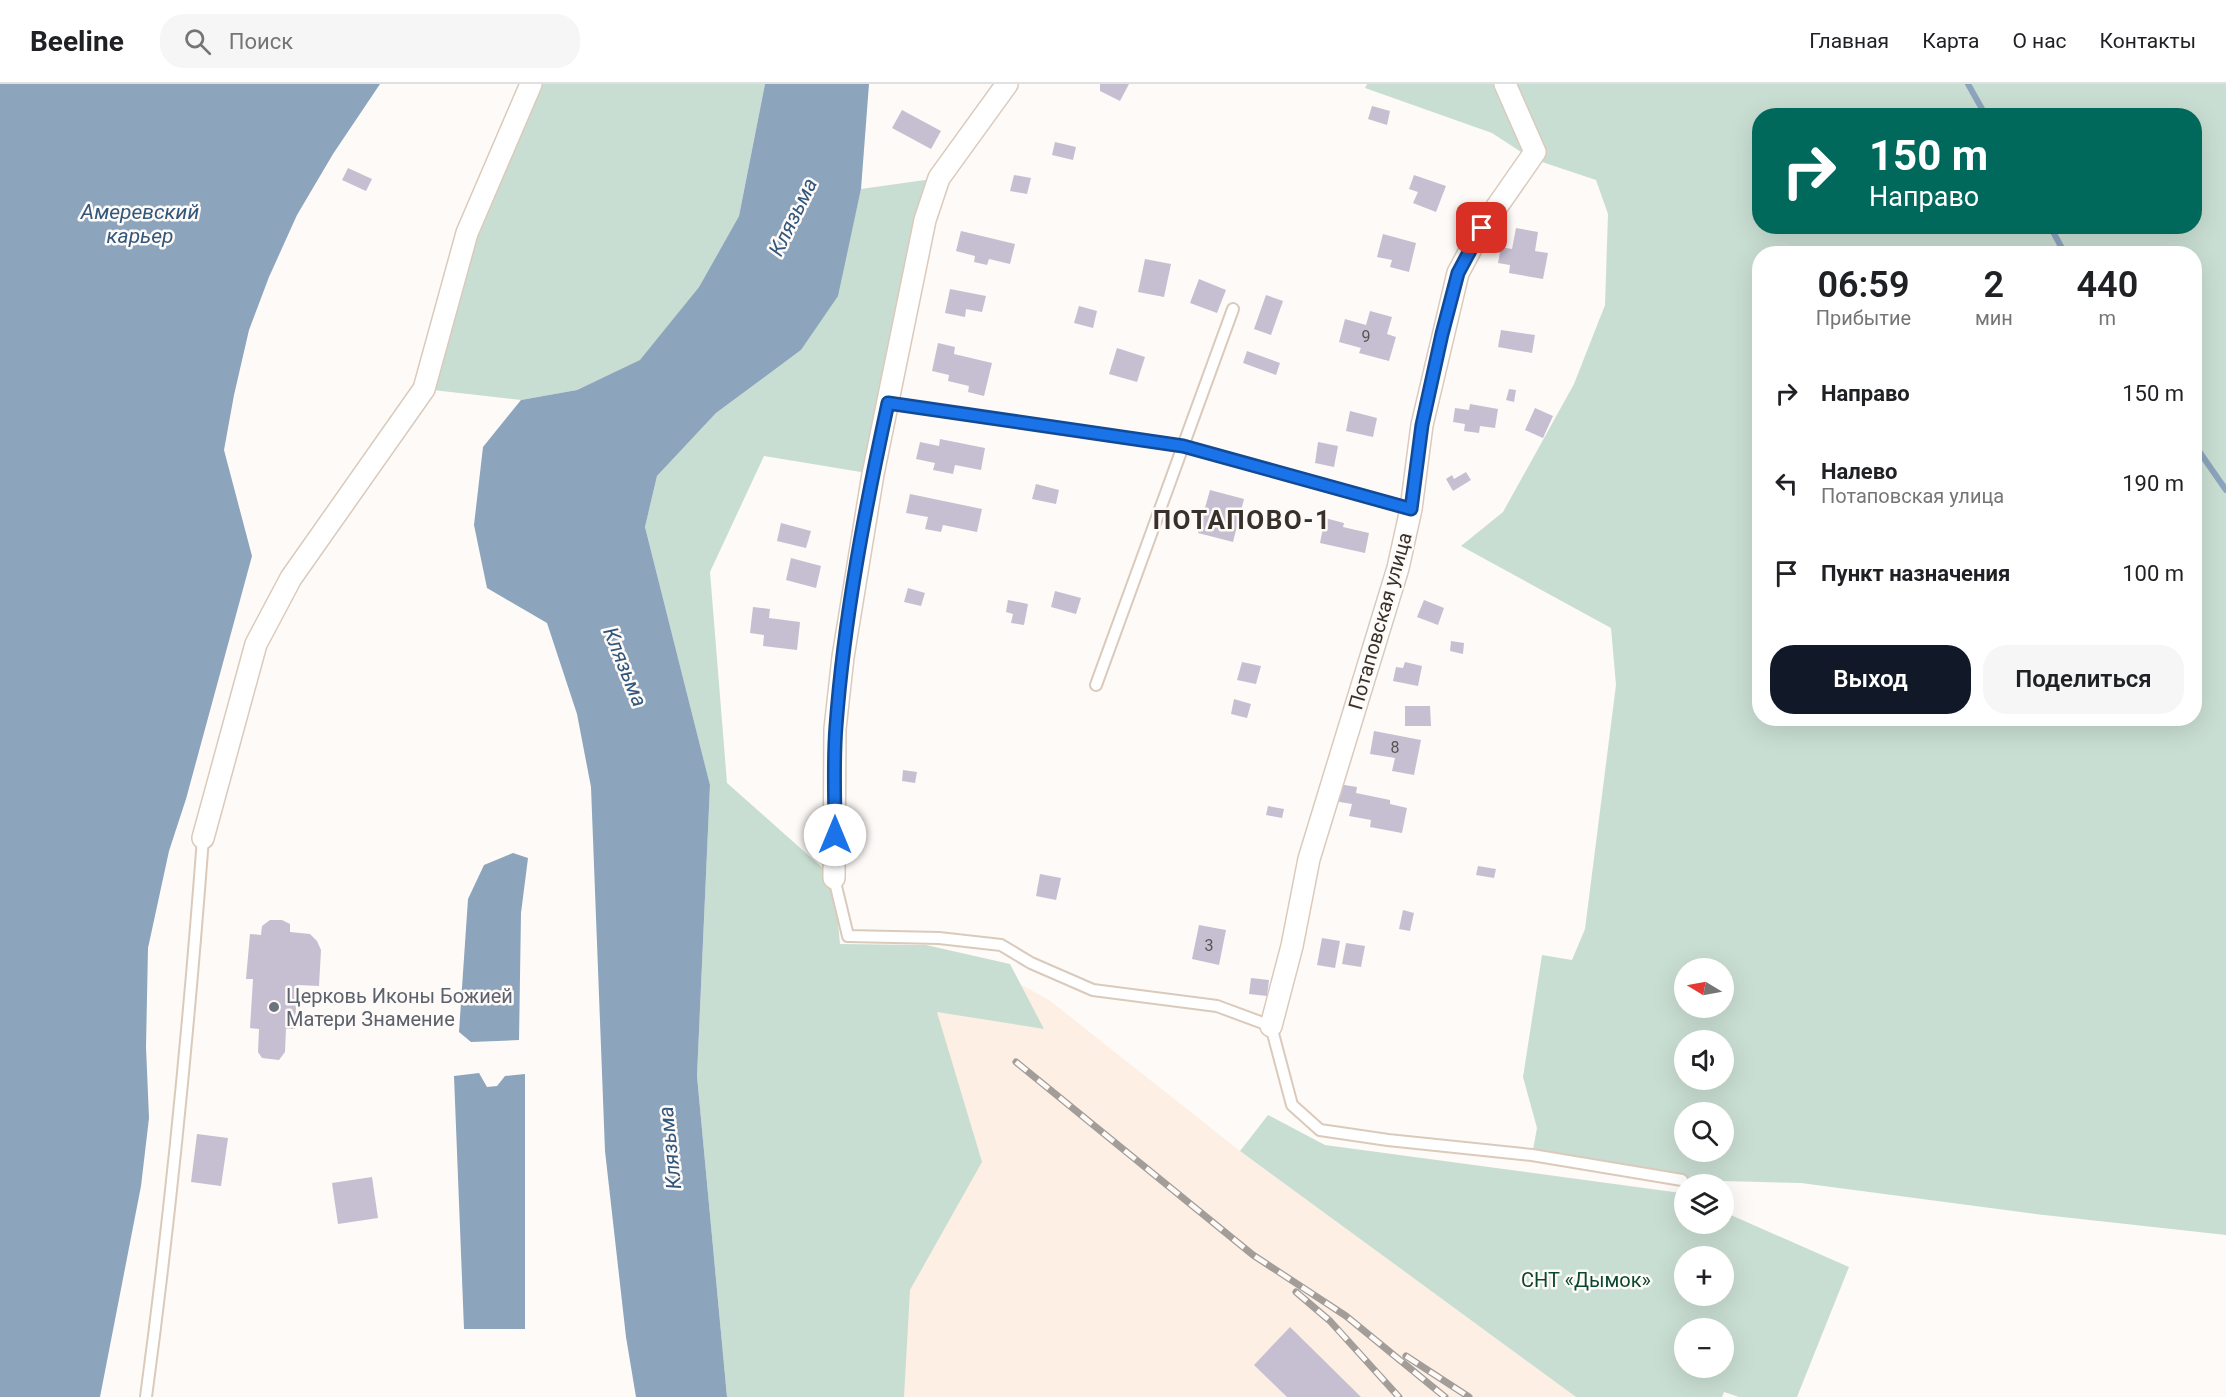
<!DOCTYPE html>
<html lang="ru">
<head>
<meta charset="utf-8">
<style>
  body { margin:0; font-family:Roboto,sans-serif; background:#f6f6f6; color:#202124; height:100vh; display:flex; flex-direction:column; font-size:22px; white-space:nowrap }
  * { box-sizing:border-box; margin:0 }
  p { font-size:20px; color:#757577 }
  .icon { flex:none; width:33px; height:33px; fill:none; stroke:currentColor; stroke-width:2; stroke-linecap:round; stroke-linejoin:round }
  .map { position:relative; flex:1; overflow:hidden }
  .sheet { position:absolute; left:1752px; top:162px; width:450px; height:480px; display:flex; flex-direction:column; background:#fff; border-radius:24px; box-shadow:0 6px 24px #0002 }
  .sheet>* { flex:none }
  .guide { position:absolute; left:1752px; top:24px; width:450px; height:126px; border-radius:24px; box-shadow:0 6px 24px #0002; background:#00695c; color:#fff; overflow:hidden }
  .needle { width:39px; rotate:280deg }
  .controls { position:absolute; left:1674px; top:874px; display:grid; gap:12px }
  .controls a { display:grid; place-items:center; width:60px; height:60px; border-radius:50%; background:#fff; box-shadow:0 6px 24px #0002; font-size:30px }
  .pin { position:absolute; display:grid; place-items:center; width:51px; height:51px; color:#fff; margin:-26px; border-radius:12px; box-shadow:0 3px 9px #0006 }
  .me { position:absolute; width:66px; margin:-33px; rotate:0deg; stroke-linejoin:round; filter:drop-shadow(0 0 4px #0008) }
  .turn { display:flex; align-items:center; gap:21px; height:126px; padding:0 18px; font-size:27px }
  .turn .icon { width:78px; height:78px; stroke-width:2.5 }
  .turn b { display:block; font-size:42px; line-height:51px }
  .eta { display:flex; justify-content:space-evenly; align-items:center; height:102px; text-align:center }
  .eta b { font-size:36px; font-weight:600; line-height:42px }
  .primary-button { display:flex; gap:12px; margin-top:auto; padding:12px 18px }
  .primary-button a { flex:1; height:69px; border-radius:24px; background:#111827; color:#fff; font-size:24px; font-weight:600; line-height:69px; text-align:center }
  .primary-button a+a { background:#f6f6f6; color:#202124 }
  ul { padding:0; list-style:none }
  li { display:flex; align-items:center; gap:18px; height:90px; padding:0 18px }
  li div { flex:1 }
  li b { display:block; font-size:22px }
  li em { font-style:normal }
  header { display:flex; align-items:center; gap:36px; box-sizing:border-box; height:84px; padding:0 30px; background:#fff; border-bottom:2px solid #e0e0e0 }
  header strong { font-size:28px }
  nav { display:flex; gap:33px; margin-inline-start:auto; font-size:21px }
  .search { width:420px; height:54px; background:#f6f6f6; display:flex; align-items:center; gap:15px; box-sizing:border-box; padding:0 21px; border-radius:24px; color:#757577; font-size:22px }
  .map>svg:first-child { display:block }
  .built { fill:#fdefe3 }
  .green { fill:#c9ded2; fill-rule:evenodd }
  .water { fill:#8ca4bc }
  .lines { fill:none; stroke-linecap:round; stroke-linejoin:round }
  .stream { stroke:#8ca4bc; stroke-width:6 }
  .building { fill:#c6bfd1 }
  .service-casing { stroke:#dacabc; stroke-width:14 }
  .minor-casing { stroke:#dacabc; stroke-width:24 }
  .service { stroke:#fff; stroke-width:10 }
  .minor { stroke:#fff; stroke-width:21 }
  .rail-casing { stroke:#a39d99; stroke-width:7 }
  .rail { stroke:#fefaf7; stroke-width:4.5; stroke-dasharray:14; stroke-linecap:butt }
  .route-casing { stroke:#114b97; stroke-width:15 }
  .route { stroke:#1a73e8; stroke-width:10 }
  .worship-dot { fill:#6b7280; stroke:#fefaf7; stroke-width:2 }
  .labels { text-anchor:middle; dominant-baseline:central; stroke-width:5; stroke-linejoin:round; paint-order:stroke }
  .number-label { font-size:16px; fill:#5b5454 }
  .street-label { font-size:20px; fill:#37302b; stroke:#fefaf7 }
  .worship-label { font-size:20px; fill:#5b616d; stroke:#fefaf7; text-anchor:start }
  .park-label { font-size:20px; fill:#094830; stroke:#fefaf7 }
  .water-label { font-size:21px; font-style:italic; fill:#31577c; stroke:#fefaf7 }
  .district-label { font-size:26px; font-weight:bold; letter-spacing:1.5px; fill:#37302b; stroke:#fefaf7 }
</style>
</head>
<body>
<header>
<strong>Beeline</strong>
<div class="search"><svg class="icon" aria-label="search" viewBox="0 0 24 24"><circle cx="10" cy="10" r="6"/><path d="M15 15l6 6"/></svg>Поиск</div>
<nav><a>Главная</a><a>Карта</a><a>О нас</a><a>Контакты</a></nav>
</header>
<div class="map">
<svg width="2226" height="1313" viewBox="0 0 2226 1313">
  <rect width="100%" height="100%" fill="#fefaf7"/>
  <path class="built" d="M875,865L974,875L1049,916L1240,1067L1576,1313H727Z"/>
  <g class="green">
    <path d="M531,0H765L739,132L699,203L641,276L577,306L521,316L424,305L467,149Z"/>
    <path d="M1367,0H2226V1151L2035,1130L1801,1099L1682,1096L1532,1071L1537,1044L1523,993L1542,871L1572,876L1585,845L1616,601L1611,544L1461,462L1503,428L1574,300L1605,221L1608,130L1596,96L1530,74L1492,49L1365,4ZM1760,32H2194V142H1760ZM1760,170H2194V634H1760ZM1684,885H1724V924H1684ZM1684,957H1724V996H1684ZM1684,1029H1724V1068H1684Z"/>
    <path d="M939,94L873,390L764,372L710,488L727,699L834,794L840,860L926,861L1010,880L1044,945L937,928L982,1078L910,1206L904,1313H727L697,992L710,701L645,443L657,392L716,329L801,266L837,212L861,105Z"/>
    <path d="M1268,1031L1325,1061L1681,1109L1684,1110V1140H1724V1128L1849,1183L1797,1313H1739L1724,1308L1722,1313H1576L1240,1067ZM1684,1173H1724V1212H1684ZM1684,1245H1724V1284H1684Z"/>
  </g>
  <g class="water">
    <path d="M0,0H380L333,70L297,131L269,193L249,246L234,311L224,366L252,472L186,715L169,767L148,864L146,963L149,1034L141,1102L100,1313H0Z"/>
    <path d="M765,0H869L861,105L838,212L801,266L716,329L657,392L645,443L710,701L697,992L727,1313H636L626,1253L605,1067L591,703L577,630L547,539L487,504L474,441L483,363L521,316L577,306L640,276L699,203L739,132Z"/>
    <path d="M513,769L528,774L521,829L519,956L471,958L459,948L468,815L484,781Z"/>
    <path d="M479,989L487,1003L497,1002L505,992L525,990V1245H464L454,992Z"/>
  </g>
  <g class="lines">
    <g class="stream">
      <path d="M1968,0L1986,32"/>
      <path d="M2050,142L2065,170"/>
      <path d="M2194,360L2226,406"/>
    </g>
  </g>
  <g class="building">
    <path d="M1100,0H1129L1120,17L1100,7Z"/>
    <path d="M1372,22L1390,27L1387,41L1368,35Z"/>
    <path d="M902,26L941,47L931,65L892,44Z"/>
    <path d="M1055,58L1076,63L1073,76L1052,71Z"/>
    <path d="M348,84L372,95L366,107L342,96Z"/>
    <path d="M1014,91L1031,94L1027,110L1010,107Z"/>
    <path d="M1414,91L1446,102L1436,128L1413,119L1418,108L1409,105Z"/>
    <path d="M1516,144L1538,148L1535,167L1548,169L1543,195L1509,189L1510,181L1498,179L1501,163L1512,165Z"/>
    <path d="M961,147L1015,160L1010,180L989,175L987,181L974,178L975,172L956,167Z"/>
    <path d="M1383,150L1416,159L1409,188L1390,183L1392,176L1377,173Z"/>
    <path d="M1145,175L1171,180L1164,213L1138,208Z"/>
    <path d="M1199,195L1226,206L1217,229L1190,219Z"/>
    <path d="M950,205L986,212L982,228L966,225L965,233L945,229Z"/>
    <path d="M1266,211L1283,217L1271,251L1254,245Z"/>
    <path d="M1079,222L1097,227L1093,244L1074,239Z"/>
    <path d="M1370,227L1392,233L1387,250L1396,253L1389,277L1359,269L1361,264L1339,258L1345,235L1366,241Z"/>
    <path d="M1501,246L1535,251L1532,269L1498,263Z"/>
    <path d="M938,259L955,263L954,270L992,279L984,312L968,308L969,302L948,297L949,291L932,287Z"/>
    <path d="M1117,264L1145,273L1137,298L1109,290Z"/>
    <path d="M1247,267L1280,279L1276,291L1243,279Z"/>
    <path d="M1509,305L1516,306L1514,318L1506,316Z"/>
    <path d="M1470,320L1498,325L1495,344L1480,342L1479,349L1464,347L1465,340L1453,338L1455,324L1469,326Z"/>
    <path d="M1535,324L1553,332L1543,354L1525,346Z"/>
    <path d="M1350,327L1377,334L1373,353L1346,347Z"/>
    <path d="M940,355L985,364L981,386L955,381L953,390L933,386L935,379L916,375L920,358L939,362Z"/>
    <path d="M1318,358L1338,362L1334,383L1315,379Z"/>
    <path d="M1466,388L1471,396L1453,407L1446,395L1452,391L1454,395Z"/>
    <path d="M1036,400L1059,406L1056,420L1032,415Z"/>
    <path d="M1210,406L1244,415L1233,458L1198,449Z"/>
    <path d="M910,410L982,425L977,448L943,441L941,448L925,445L928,433L906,429Z"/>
    <path d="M1325,434L1344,439L1343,443L1369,449L1365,469L1320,459Z"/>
    <path d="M781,439L811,447L806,464L777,457Z"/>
    <path d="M791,474L821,482L816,504L786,496Z"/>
    <path d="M908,504L925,509L921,522L904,518Z"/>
    <path d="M1055,507L1081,514L1076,530L1051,523Z"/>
    <path d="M1008,516L1028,520L1024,541L1011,539L1013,530L1006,528Z"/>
    <path d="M1424,516L1444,524L1438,541L1417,533Z"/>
    <path d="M753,523L770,525L769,534L800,538L797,566L763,562L764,551L750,549Z"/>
    <path d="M1451,557L1464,559L1463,570L1450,567Z"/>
    <path d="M1242,578L1261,582L1256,600L1237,596Z"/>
    <path d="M1405,578L1422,582L1418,602L1393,597L1396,583L1403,584Z"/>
    <path d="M1234,615L1251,620L1247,634L1231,630Z"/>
    <path d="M1405,622H1430L1431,642H1405Z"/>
    <path d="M1374,647L1421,656L1414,691L1392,687L1395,674L1370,670Z"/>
    <path d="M903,686L917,688L915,699L902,697Z"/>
    <path d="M1338,700L1357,703L1356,709L1390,716V720L1407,724L1402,749L1370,743L1371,736L1349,732L1352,720L1334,717Z"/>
    <path d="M1268,722L1284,725L1282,734L1266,731Z"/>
    <path d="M1478,782L1496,785L1494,794L1476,791Z"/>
    <path d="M1040,790L1061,794L1056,816L1036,812Z"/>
    <path d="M1403,826L1414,829L1410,847L1399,845Z"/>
    <path d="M270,836H282L290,840V848L310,850L317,857L321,866L319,902L297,901L295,945H286L285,968L279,976L262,974L258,968L259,945L250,944L253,895H246L250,850L261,851L262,842Z"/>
    <path d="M1199,841L1226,846L1219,881L1192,875Z"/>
    <path d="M1322,854L1340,857L1335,884L1317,881Z"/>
    <path d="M1346,859L1365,862L1361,883L1342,880Z"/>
    <path d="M1251,894L1269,896L1267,912L1249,910Z"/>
    <path d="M197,1050L228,1054L221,1102L191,1098Z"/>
    <path d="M372,1093L378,1134L338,1140L332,1099Z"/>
    <path d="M1290,1243L1361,1313H1287L1254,1281Z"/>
  </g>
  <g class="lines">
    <defs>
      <g id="service">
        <path d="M888,319L1183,362L1411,425"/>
        <path d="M1096,601L1233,225"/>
        <path d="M834,794L848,852L939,854L1001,861L1031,879L1093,906L1217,922L1271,942L1292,1021L1320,1046L1388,1056L1532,1071L1682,1096"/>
        <path d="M146,1313C171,1127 189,941 203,754"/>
      </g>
      <g id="minor">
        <path d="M203,754L256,560L291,494L424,305L467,149L531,0"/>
        <path d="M834,794L835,645L843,573L873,390L925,136L939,94L1007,0"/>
        <path d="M1271,942L1292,862L1309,775L1398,484L1411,425L1422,341L1458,189L1482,144L1535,68L1505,0"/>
      </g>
    </defs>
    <use href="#service" class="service-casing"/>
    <use href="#minor" class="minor-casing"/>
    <use href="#service" class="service"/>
    <use href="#minor" class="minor"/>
    <defs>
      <g id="rail">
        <path d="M1016,978L1253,1171L1346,1232L1445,1313"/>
        <path d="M1296,1208L1330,1237L1399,1313"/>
        <path d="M1406,1272L1469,1313"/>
      </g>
    </defs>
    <use href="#rail" class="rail-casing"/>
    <use href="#rail" class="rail"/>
  </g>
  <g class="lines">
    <defs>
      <path id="route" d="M835,751C835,715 833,678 836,642C844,534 865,425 888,319L1183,362L1411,425L1422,341L1442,250L1458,189L1482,144"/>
    </defs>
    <use href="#route" class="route-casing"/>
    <use href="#route" class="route"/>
  </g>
  <circle class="worship-dot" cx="274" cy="923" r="6"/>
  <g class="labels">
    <g class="number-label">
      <text x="1366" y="252">9</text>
      <text x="1395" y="663">8</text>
      <text x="1209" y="861">3</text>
    </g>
    <g class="street-label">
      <text transform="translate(1380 537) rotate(-74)">Потаповская улица</text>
    </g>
    <g class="worship-label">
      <text x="286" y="912">Церковь Иконы Божией<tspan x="286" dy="23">Матери Знамение</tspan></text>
    </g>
    <g class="park-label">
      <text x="1586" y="1196">СНТ «Дымок»</text>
    </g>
    <g class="water-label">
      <text x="140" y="128">Амеревский<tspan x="140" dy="24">карьер</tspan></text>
      <text transform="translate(793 133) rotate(-64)">Клязьма</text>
      <text transform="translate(625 583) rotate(68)">Клязьма</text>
      <text transform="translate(670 1064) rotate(-96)">Клязьма</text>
    </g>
    <g class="district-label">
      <text x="1242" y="436">ПОТАПОВО-1</text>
    </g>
  </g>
</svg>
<div class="controls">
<a><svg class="needle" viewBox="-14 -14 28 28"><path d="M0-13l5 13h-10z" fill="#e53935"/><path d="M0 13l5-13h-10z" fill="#757577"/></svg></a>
<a><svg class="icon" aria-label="sound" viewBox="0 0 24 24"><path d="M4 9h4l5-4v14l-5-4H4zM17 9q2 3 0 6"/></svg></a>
<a><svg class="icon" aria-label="search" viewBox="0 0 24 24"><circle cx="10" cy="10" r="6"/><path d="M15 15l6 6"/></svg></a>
<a><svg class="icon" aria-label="layers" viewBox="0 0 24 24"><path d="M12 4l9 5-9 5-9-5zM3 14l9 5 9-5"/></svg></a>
<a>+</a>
<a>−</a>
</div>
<div class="pin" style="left:1482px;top:144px;background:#d93025"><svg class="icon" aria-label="arrive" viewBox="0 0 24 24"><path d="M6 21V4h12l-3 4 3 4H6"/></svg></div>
<svg class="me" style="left:835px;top:751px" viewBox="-20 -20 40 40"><circle r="19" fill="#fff"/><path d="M0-13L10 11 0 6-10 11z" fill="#1a73e8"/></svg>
<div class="guide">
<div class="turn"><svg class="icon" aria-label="right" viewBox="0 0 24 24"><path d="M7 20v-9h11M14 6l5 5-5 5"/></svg><div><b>150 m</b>Направо</div></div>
</div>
<section class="sheet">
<div class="eta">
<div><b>06:59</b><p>Прибытие</p></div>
<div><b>2</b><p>мин</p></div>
<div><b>440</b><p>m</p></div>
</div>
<ul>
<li><svg class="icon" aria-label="right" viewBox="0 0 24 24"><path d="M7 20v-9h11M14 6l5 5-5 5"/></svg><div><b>Направо</b></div><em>150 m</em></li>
<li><svg class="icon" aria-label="left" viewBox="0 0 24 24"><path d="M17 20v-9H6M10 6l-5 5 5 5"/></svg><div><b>Налево</b><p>Потаповская улица</p></div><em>190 m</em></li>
<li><svg class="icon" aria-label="arrive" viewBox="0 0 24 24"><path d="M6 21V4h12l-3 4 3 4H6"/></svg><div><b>Пункт назначения</b></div><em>100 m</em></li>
</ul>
<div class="primary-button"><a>Выход</a><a>Поделиться</a></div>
</section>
</div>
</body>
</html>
